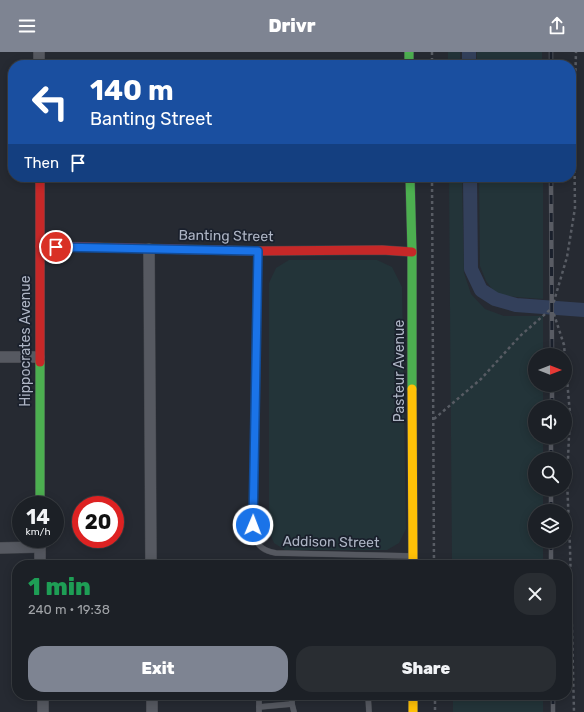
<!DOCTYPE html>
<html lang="en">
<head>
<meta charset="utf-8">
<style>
  body { margin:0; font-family:Rubik,sans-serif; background:#292d32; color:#f1f3f6; height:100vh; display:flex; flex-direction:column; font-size:15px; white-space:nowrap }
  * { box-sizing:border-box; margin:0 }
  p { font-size:13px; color:#a0a3a7 }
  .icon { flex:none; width:22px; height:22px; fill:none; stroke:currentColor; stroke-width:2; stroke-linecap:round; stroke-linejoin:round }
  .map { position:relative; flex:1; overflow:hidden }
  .details { position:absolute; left:12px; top:508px; width:560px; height:140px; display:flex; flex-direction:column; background:#1c2026; border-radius:16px; box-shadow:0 2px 10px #0003,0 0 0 1px #3a3e43 }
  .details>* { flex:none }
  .banner { position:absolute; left:8px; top:8px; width:568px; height:122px; border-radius:16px; box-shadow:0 2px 10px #0003,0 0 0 1px #3a3e43; background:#1a4fa0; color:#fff; overflow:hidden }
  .needle { width:26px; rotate:90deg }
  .controls { position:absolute; left:528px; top:296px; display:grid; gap:8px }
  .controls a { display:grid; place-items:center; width:44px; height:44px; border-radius:50%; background:#1c2026; box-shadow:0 2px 10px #0003,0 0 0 1px #3a3e43; font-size:20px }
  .speed { position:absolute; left:12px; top:444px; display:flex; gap:8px; font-size:20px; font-weight:700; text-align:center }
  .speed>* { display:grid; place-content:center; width:52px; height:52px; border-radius:50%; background:#1c2026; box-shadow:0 2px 10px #0003,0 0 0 1px #3a3e43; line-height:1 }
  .speed small { font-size:10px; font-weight:400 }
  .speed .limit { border:6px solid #d22; background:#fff; color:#111 }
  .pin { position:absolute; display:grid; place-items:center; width:34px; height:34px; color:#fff; margin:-17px; border:2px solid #fff; border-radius:50%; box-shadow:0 1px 4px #0007 }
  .me { position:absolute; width:44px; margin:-22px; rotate:1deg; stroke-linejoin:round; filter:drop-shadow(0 0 3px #0008) }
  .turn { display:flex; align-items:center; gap:14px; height:84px; padding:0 16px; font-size:18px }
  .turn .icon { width:52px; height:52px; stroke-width:2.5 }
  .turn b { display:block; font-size:28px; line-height:34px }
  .then { display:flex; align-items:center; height:38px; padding:0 16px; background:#0003; gap:8px; font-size:15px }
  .round { display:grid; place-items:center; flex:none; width:42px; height:42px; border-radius:16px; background:#292d32 }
  .summary { display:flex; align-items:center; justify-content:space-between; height:68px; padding:0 16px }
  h1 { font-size:24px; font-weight:800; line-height:30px; color:#1e9e55 }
  .action { display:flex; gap:8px; margin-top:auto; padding:8px 16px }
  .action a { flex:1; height:46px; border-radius:16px; background:#7e8492; color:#fff; font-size:16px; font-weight:800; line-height:46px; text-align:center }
  .action a+a { background:#292d32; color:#f1f3f6 }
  header { display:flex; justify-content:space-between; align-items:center; height:52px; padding:0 16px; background:#7e8492; color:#fff; font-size:18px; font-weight:800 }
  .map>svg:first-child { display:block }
  .green { fill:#233439 }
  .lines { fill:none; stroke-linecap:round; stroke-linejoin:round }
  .canal { stroke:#33405b; stroke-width:14 }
  .lane-casing { stroke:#42454b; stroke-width:6 }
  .street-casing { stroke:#42454b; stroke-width:12 }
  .fast-casing { stroke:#42454b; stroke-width:10 }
  .slow-casing { stroke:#42454b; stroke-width:10 }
  .jam-casing { stroke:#42454b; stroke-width:10 }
  .path { stroke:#585c64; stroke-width:2.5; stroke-dasharray:3 3; stroke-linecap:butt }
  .lane { stroke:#565961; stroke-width:5.5 }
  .street { stroke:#565961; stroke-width:11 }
  .fast { stroke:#4caf50; stroke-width:9 }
  .slow { stroke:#ffc107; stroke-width:9 }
  .jam { stroke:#c62828; stroke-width:9 }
  .rail-casing { stroke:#595c64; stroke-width:4.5 }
  .rail { stroke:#1a202c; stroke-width:3; stroke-dasharray:9; stroke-linecap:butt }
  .route-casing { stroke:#114b97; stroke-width:10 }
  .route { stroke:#1a73e8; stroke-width:7 }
  .labels { text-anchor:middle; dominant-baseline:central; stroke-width:3.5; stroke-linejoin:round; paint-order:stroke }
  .street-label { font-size:14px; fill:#aeb5c5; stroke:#1a202c }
</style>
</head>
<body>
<header><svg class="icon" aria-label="menu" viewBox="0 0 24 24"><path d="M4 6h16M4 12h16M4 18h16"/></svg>Drivr<svg class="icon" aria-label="share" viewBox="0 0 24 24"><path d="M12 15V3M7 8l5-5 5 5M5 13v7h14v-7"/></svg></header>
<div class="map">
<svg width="584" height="660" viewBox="0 0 584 660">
  <rect width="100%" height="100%" fill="#262a32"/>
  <g class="green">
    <rect x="448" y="0" width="12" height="13"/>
    <rect x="477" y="0" width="65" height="13"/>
    <path d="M449,125H462L464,221L471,242L485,257L504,264H543V303H535V333H543V355H535V385H543V407H535V437H543V459H535V489H543V513H452Z"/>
    <path d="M479,125H543V247L516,245L496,242L486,229L480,214Z"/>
    <path d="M289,208H377L392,215L402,235L406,477L399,491L387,498H285L274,491L269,479V231L276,216Z"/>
    <rect x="453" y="643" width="90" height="17"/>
  </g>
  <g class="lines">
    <g class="canal">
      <path d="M469,0V13"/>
      <path d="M470,125L471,217L481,238L495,247L516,253L584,258"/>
    </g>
    <defs>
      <g id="lane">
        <path d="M258,199L253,484C259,495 264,499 276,501L412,504"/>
        <path d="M259,643V660"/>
        <path d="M292,643V652L294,660"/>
        <path d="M368,643L369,660"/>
        <path d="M259,655L292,652"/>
      </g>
      <g id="street">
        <path d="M39,0V13"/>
        <path d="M149,197L151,513"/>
        <path d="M0,305H39"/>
        <path d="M40,487V513"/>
        <path d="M0,496L40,495"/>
        <path d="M43,643V660"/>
        <path d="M152,643V660"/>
      </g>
      <g id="fast">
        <path d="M409,0V13"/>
        <path d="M410,125L412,200V337"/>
        <path d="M40,310V453"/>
      </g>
      <g id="slow">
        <path d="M412,337L413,513"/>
        <path d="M413,643V660"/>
      </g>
      <g id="jam">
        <path d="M40,125V310"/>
        <path d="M40,194L258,199L382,198L412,200"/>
      </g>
    </defs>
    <use href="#lane" class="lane-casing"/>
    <use href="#street" class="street-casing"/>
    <use href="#fast" class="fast-casing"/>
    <use href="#slow" class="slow-casing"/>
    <use href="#jam" class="jam-casing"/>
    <g class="path">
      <path d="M432,0V13"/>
      <path d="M432,125L434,513"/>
      <path d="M552,256L564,293L570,362L567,429L570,496L574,660"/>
      <path d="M434,367L481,327L520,284L552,256L567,205L575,156L574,72L576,0"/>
      <path d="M435,643V660"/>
    </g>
    <use href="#lane" class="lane"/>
    <use href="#street" class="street"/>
    <use href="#fast" class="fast"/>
    <use href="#slow" class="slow"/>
    <use href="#jam" class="jam"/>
    <defs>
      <g id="rail">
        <path d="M551,0V13"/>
        <path d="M551,125L552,303"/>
        <path d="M552,355V333"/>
        <path d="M551,407V385"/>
        <path d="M551,459V437"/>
        <path d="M551,489V513"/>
        <path d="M553,643V660"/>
      </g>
    </defs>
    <use href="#rail" class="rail-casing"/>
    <use href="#rail" class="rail"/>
  </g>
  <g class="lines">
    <defs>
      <path id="route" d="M56,195L258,199L253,473"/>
    </defs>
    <use href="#route" class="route-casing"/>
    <use href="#route" class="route"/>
  </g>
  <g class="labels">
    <g class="street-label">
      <text transform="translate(226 184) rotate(1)">Banting Street</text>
      <text transform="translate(25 289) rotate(-90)">Hippocrates Avenue</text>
      <text transform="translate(399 319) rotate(-90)">Pasteur Avenue</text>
      <text transform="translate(331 490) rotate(1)">Addison Street</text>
    </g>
  </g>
</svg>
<div class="controls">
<a><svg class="needle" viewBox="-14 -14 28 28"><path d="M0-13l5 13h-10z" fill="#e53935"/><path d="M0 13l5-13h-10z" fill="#a0a3a7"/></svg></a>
<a><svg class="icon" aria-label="sound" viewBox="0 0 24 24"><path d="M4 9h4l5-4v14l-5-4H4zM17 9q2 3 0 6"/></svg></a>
<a><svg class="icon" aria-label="search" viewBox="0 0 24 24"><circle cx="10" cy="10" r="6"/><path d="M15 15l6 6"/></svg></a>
<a><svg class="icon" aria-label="layers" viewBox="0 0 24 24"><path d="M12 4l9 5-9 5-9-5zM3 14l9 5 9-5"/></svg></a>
</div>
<div class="speed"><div>14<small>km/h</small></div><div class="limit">20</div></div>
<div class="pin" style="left:56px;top:195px;background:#d93025"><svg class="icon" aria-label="arrive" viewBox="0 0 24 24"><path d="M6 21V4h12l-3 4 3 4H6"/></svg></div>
<svg class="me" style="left:253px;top:473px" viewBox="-20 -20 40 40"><circle r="17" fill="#1a73e8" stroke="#fff" stroke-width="3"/><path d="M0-11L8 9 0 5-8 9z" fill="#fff"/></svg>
<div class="banner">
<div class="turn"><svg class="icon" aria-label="left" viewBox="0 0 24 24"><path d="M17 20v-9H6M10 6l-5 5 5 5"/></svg><div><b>140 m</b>Banting Street</div></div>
<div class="then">Then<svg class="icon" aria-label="arrive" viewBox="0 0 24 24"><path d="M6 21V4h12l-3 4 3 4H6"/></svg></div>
</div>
<section class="details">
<div class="summary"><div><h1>1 min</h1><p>240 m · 19:38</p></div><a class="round"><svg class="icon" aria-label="close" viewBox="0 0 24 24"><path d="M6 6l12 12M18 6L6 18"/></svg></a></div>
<div class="action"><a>Exit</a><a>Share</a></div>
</section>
</div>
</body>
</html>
